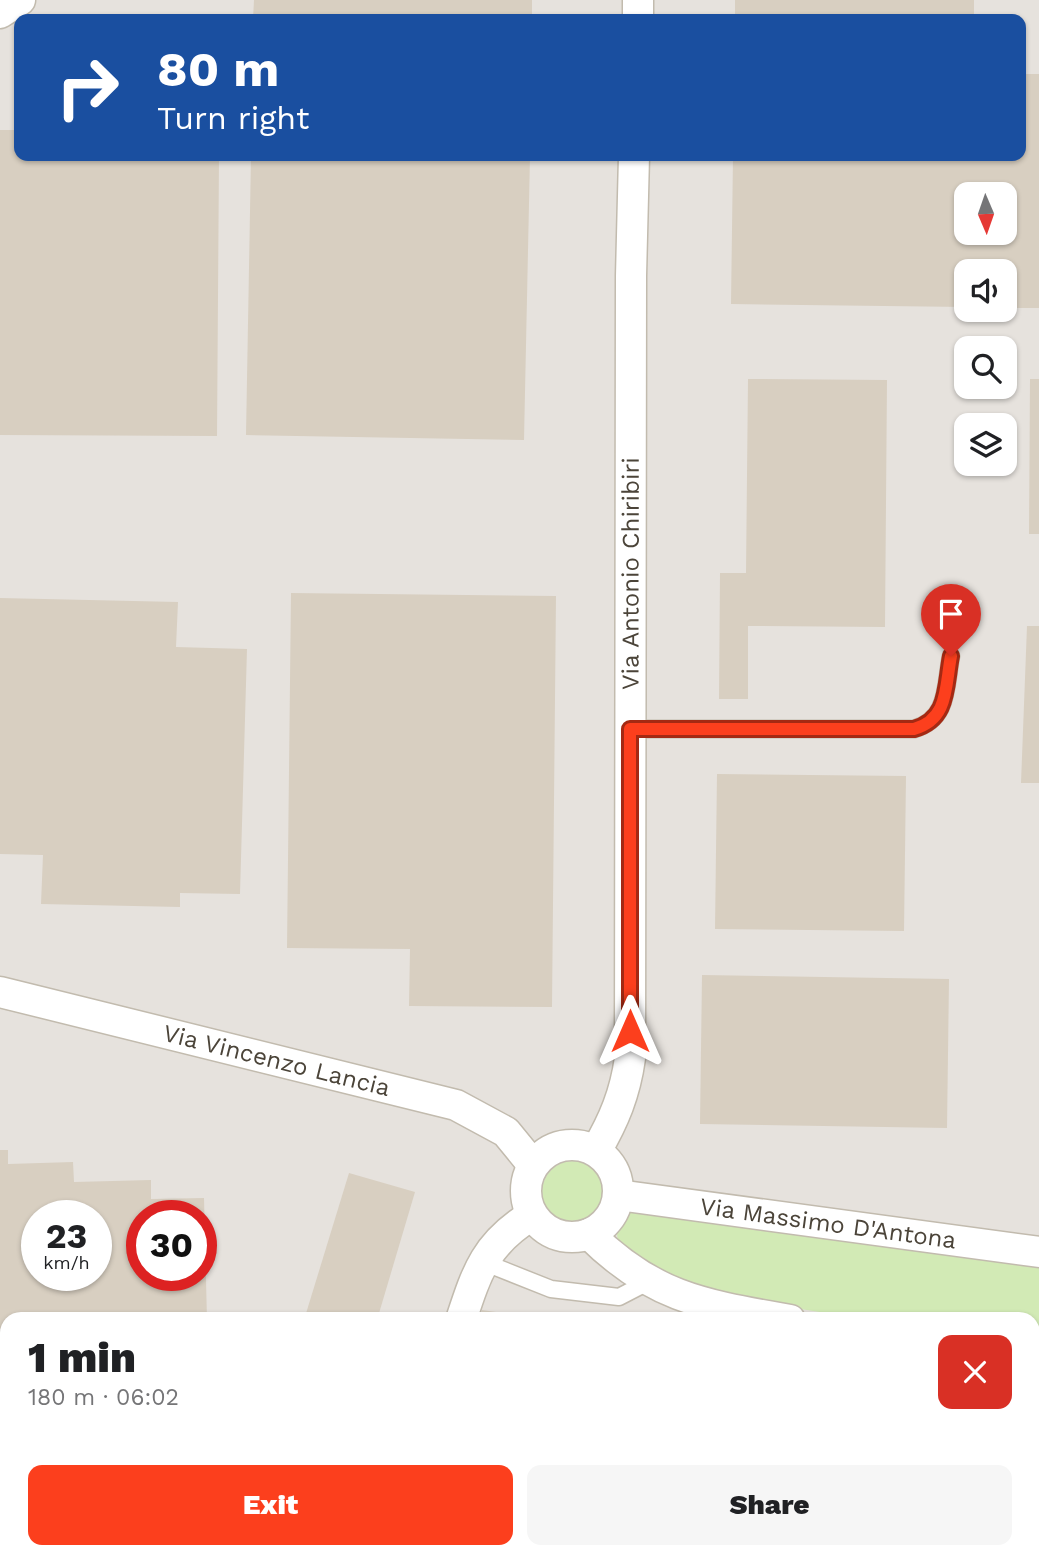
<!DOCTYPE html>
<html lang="en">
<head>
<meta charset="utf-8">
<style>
  body { margin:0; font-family:"Work Sans",sans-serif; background:#f6f6f6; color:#202124; height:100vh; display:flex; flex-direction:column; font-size:26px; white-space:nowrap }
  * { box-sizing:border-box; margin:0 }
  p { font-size:23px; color:#757577 }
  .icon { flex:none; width:38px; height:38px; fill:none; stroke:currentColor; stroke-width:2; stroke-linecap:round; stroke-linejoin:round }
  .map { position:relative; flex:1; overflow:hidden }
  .sheet { position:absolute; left:0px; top:1312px; width:1040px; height:247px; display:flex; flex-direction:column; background:#fff; border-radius:21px 21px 0 0; box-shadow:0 2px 5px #0004 }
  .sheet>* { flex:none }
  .hud { position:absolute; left:14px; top:14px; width:1012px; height:147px; border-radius:14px; box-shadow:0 2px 5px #0004; background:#1a4fa0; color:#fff; overflow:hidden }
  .needle { width:46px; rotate:178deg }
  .controls { position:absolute; left:954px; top:182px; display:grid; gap:14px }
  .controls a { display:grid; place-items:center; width:63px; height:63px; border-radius:14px; background:#fff; box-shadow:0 2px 5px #0004; font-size:35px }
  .speed { position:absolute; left:21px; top:1200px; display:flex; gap:14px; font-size:35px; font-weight:700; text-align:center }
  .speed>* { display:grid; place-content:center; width:91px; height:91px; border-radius:50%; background:#fff; box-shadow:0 2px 5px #0004; line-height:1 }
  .speed small { font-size:18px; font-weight:400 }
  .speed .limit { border:10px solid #d22; background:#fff; color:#111 }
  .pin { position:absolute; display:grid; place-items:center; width:60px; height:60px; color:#fff; margin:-72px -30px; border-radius:50% 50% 50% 0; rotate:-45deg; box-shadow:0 0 7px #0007 }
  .pin .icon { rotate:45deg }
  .me { position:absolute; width:77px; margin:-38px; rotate:0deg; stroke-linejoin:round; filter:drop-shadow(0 0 5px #0008) }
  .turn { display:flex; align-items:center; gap:24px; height:147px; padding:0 28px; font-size:32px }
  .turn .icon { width:91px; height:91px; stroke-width:2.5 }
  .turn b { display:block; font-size:49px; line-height:60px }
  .round { display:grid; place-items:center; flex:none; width:74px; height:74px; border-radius:14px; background:#f6f6f6 }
  .head { display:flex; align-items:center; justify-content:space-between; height:119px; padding:0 28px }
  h1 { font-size:42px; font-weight:800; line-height:52px }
  .action { display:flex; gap:14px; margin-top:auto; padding:14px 28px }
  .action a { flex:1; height:80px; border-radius:14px; background:#fc3f1d; color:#fff; font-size:28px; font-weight:800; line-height:80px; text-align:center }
  .action a+a { background:#f6f6f6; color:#202124 }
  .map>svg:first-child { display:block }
  .industrial { fill:#e6e2dd; fill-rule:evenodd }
  .green { fill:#d2eab5 }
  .building { fill:#d8cfc1; fill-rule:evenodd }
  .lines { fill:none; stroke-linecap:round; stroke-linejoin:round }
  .service-casing { stroke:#c2bbae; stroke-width:19 }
  .minor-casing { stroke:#c2bbae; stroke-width:33 }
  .service { stroke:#fff; stroke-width:16 }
  .minor { stroke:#fff; stroke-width:30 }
  .route-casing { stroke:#a42913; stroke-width:18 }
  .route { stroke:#fc3f1d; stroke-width:12 }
  .labels { text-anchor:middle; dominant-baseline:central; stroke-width:5; stroke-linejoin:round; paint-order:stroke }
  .street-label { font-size:24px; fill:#4b4439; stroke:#fff }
</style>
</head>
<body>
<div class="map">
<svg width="1039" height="1559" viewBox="0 0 1039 1559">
  <rect width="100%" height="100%" fill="#f6f3ec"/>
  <path class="industrial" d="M0,0H1039V1559H0ZM19,19H1020V156H19ZM966,194H1004V233H966ZM966,271H1004V310H966ZM966,348H1004V387H966ZM966,425H1004V464H966ZM37,1216H96V1276H37ZM142,1216H201V1276H142ZM7,1320H1032V1552H7Z"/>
  <g class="green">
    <circle cx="573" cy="1192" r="31"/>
    <path d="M629,1211L1039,1266V1340H1033L1032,1320L864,1319L769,1304L676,1280L618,1243C616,1228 616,1219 629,1211Z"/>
  </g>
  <g class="building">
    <path d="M254,0H532V19H253Z"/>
    <rect x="735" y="0" width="239" height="19"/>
    <path d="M1020,74H1039V308H1004V271H966V307L731,304L733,156H1020ZM966,194H1004V233H966Z"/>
    <path d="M0,130H19V156H219L217,436L0,435Z"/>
    <path d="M251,156H530L524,440L246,435Z"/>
    <path d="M748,379L887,380L885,627L748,626V699H719L720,573H746Z"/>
    <path d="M1030,379H1039V534H1029Z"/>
    <path d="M291,593L556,596L552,1007L409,1006L410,949L287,948Z"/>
    <path d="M0,598L178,602L176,647L247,649L240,894L180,893V907L41,904L43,855L0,854Z"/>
    <path d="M1027,626H1039V783H1021Z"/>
    <path d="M717,774L906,776L904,931L715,929Z"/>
    <path d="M702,975L949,979L947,1128L700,1124Z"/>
    <path d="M0,1150H8V1164L73,1162L74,1182L151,1180V1199L204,1198L207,1320H7V1329H0ZM37,1216H96V1276H37ZM142,1216H201V1276H142Z"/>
    <path d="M349,1173L415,1192L377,1320H304Z"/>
    <path d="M482,1310L537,1318V1320H478Z"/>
    <rect x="0" y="1392" width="7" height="97"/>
    <path d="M1032,1424L1039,1425V1559H974L975,1552H1032Z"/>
    <path d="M217,1552H295L294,1559H216Z"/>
    <path d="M413,1552H445L443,1559Z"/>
    <path d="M542,1552H558L600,1559H541Z"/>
    <path d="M713,1552H758L757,1559H735L712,1555Z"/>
  </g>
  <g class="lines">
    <defs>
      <g id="service">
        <path d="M630,729H914C949,719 945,687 951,656"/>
        <path d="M483,1262L551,1289L619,1297L648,1282"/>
      </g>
      <g id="minor">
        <path d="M0,13L20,0"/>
        <path d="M638,19V0"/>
        <path id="s1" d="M0,992L456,1105L506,1132L533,1165"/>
        <circle cx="572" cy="1191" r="46"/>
        <path id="s2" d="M596,1151C614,1120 625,1094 630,1058L631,276L634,156"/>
        <path id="s3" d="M618,1195L1039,1252"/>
        <path d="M589,1234C653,1298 705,1305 790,1320"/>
        <path d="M461,1320C477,1271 486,1243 532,1215"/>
        <path d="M1032,1352L1039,1353"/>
        <path d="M383,1559L385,1552"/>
      </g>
    </defs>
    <use href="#service" class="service-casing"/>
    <use href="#minor" class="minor-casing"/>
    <use href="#service" class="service"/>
    <use href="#minor" class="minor"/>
  </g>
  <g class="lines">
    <defs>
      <path id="route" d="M630,1031V729H914C949,719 945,687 951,656"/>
    </defs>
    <use href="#route" class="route-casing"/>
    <use href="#route" class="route"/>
  </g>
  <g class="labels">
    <g class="street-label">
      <text stroke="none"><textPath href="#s2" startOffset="584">Via Antonio Chiribiri</textPath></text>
      <text stroke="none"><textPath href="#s1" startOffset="285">Via Vincenzo Lancia</textPath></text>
      <text stroke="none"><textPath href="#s3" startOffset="212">Via Massimo D'Antona</textPath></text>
    </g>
  </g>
</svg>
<div class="controls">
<a><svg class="needle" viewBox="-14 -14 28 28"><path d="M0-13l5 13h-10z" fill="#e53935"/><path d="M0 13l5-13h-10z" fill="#757577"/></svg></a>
<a><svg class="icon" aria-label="sound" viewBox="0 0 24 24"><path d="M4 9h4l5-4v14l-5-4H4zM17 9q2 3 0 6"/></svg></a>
<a><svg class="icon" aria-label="search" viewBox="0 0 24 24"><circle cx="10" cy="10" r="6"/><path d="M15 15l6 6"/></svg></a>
<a><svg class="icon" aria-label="layers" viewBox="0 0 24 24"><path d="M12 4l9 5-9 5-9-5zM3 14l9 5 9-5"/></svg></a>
</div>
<div class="speed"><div>23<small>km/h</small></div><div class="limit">30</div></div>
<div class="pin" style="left:951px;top:656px;background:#d93025"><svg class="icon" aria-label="arrive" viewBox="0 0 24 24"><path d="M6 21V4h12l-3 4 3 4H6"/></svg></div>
<svg class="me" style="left:630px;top:1031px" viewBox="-20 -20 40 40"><path d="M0-17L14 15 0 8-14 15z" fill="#fc3f1d" stroke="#fff" stroke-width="4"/></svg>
<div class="hud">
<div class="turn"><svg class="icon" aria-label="right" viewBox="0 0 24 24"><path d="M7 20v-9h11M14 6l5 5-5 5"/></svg><div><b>80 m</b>Turn right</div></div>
</div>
<section class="sheet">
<div class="head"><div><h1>1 min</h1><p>180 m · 06:02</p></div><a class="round" style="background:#d93025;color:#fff"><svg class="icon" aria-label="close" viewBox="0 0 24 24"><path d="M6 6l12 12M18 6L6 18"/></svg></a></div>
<div class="action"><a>Exit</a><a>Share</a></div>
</section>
</div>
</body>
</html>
